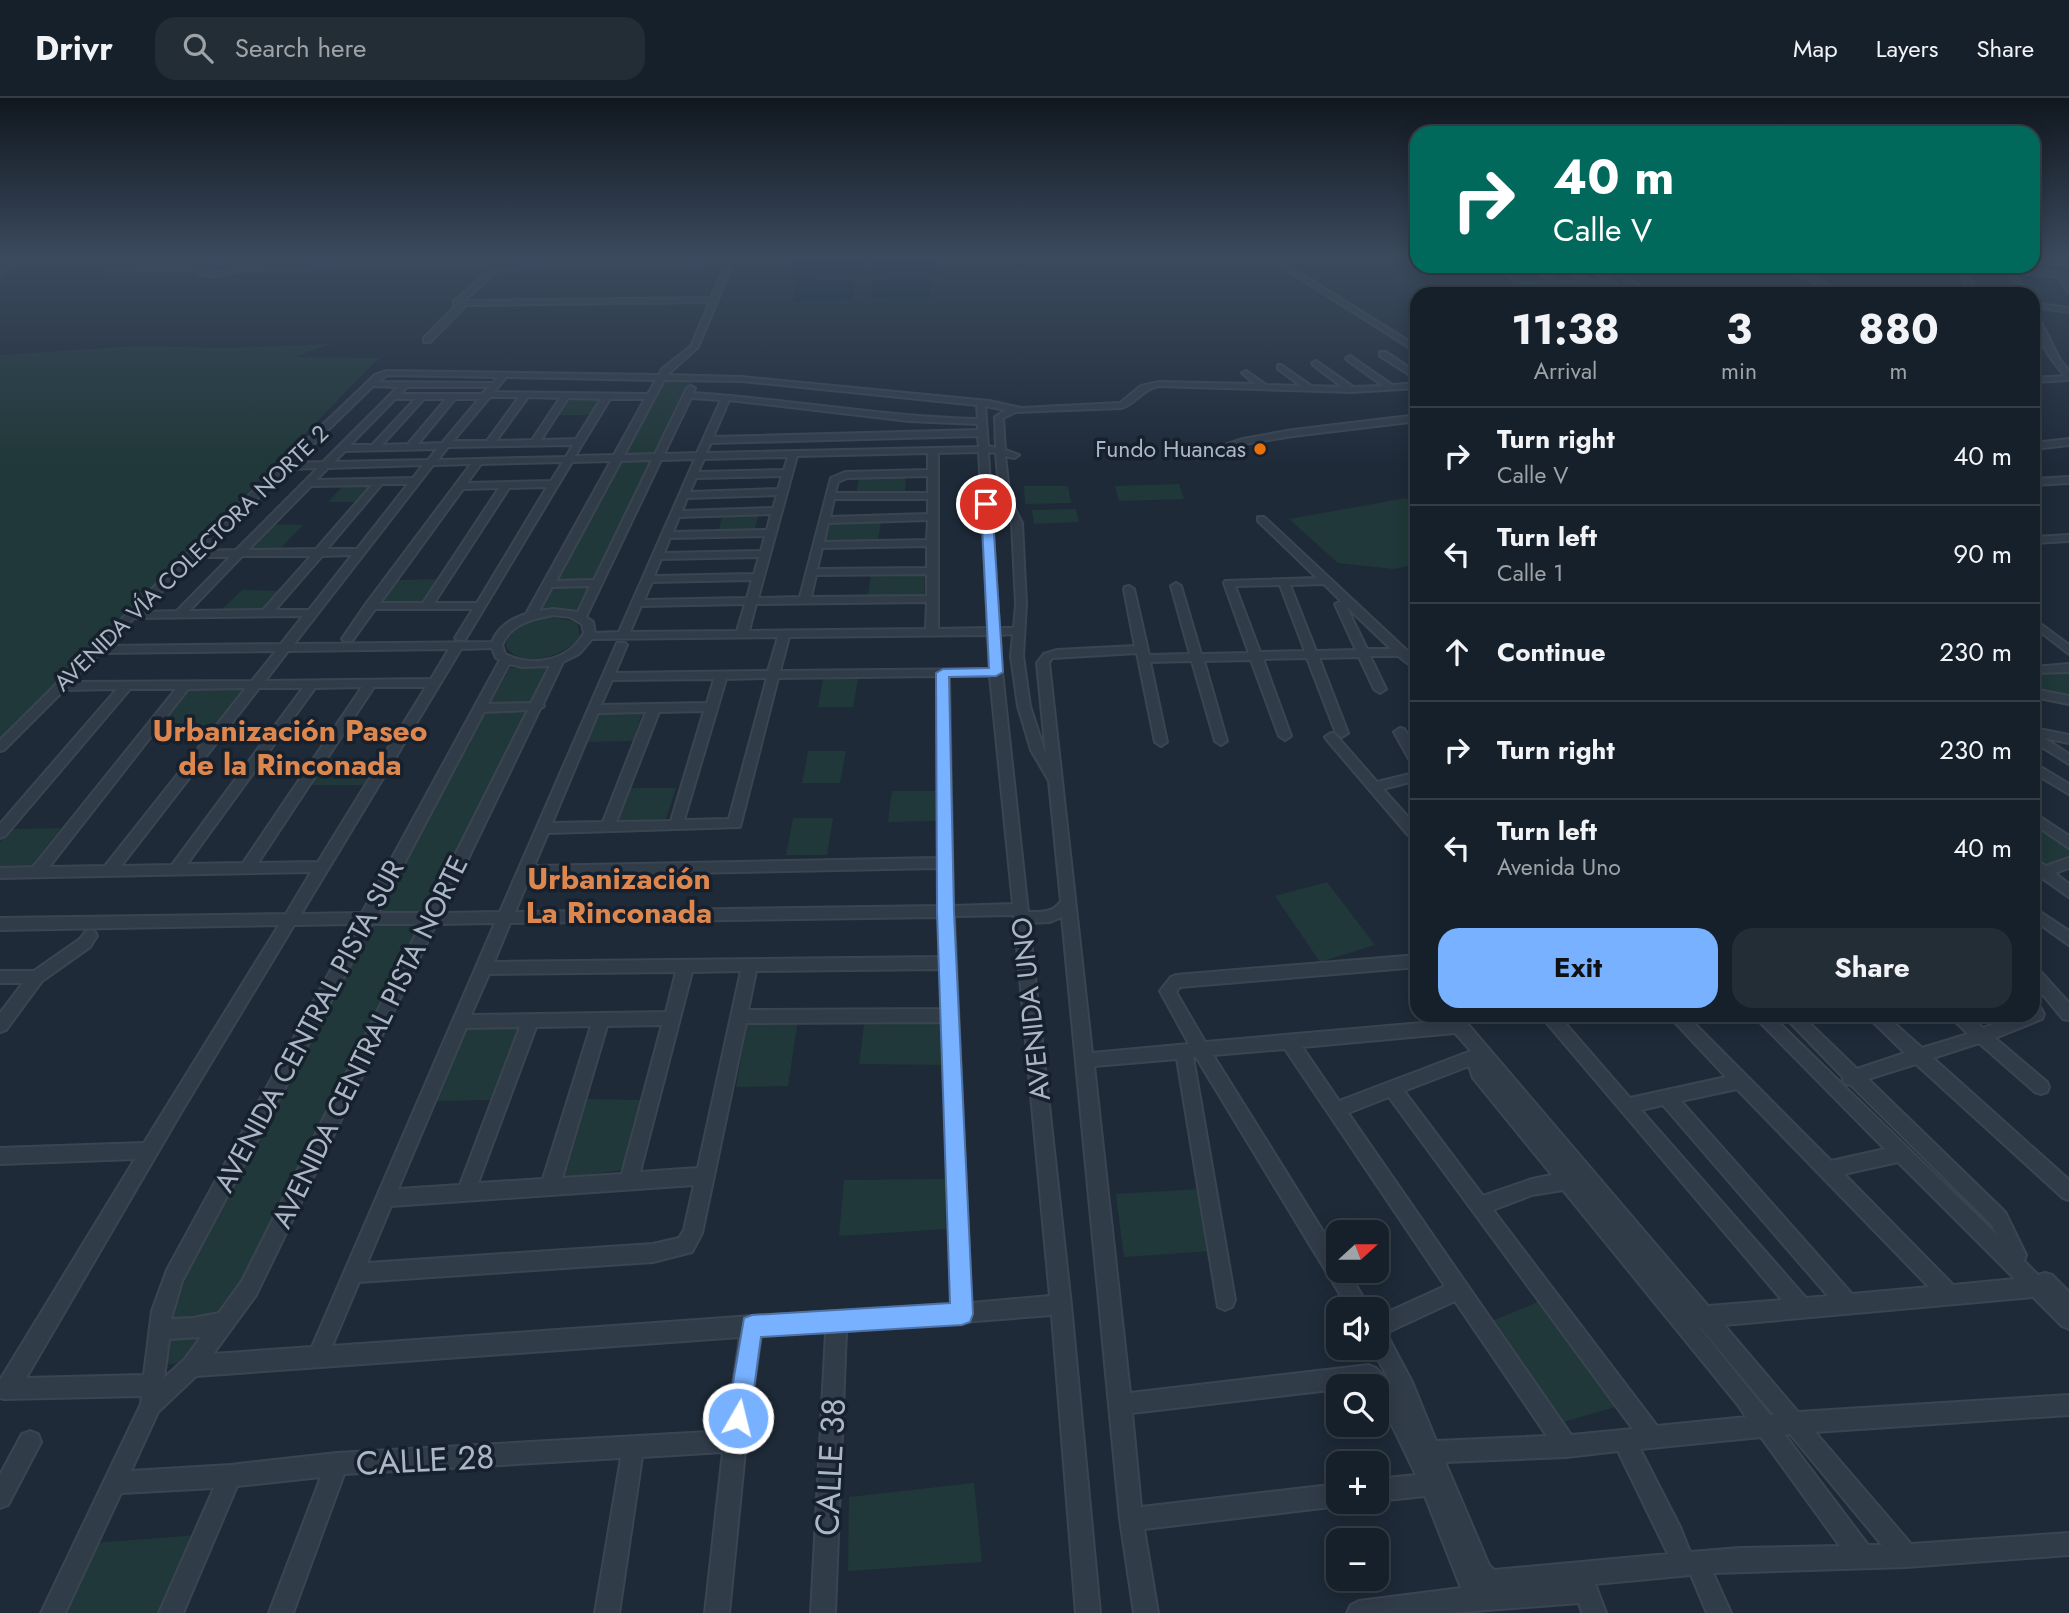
<!DOCTYPE html>
<html lang="en">
<head>
<meta charset="utf-8">
<style>
  body { margin:0; font-family:Jost,sans-serif; background:#232d36; color:#f1f3f6; height:100vh; display:flex; flex-direction:column; font-size:26px; white-space:nowrap }
  * { box-sizing:border-box; margin:0 }
  p { font-size:23px; color:#9ea3a8 }
  .icon { flex:none; width:38px; height:38px; fill:none; stroke:currentColor; stroke-width:2; stroke-linecap:round; stroke-linejoin:round }
  .map { position:relative; flex:1; overflow:hidden }
  .side { position:absolute; left:1410px; top:189px; width:630px; height:735px; display:flex; flex-direction:column; background:#16202a; border-radius:21px; box-shadow:0 4px 18px #0003,0 0 0 2px #353e47 }
  .side>* { flex:none }
  .hud { position:absolute; left:1410px; top:28px; width:630px; height:147px; border-radius:21px; box-shadow:0 4px 18px #0003,0 0 0 2px #353e47; background:#00695c; color:#fff; overflow:hidden }
  .needle { width:46px; rotate:69deg }
  .fabs { position:absolute; left:1326px; top:1122px; display:grid; gap:14px }
  .fabs a { display:grid; place-items:center; width:63px; height:63px; border-radius:14px; background:#16202a; box-shadow:0 4px 18px #0003,0 0 0 2px #353e47; font-size:35px }
  .pin { position:absolute; display:grid; place-items:center; width:60px; height:60px; color:#fff; margin:-30px; border:4px solid #fff; border-radius:50%; box-shadow:0 2px 7px #0007 }
  .me { position:absolute; width:77px; margin:-38px; rotate:8deg; stroke-linejoin:round; filter:drop-shadow(0 0 5px #0008) }
  .turn { display:flex; align-items:center; gap:24px; height:147px; padding:0 28px; font-size:32px }
  .turn .icon { width:91px; height:91px; stroke-width:2.5 }
  .turn b { display:block; font-size:49px; line-height:60px }
  .eta { display:flex; justify-content:space-evenly; align-items:center; height:119px; text-align:center }
  .eta b { font-size:42px; font-weight:700; line-height:49px }
  .primary-button { display:flex; gap:14px; margin-top:auto; padding:14px 28px }
  .primary-button a { flex:1; height:80px; border-radius:21px; background:#77b1ff; color:#111; font-size:28px; font-weight:700; line-height:80px; text-align:center }
  .primary-button a+a { background:#232d36; color:#f1f3f6 }
  ul { padding:0; list-style:none }
  li { display:flex; align-items:center; gap:21px; height:98px; padding:0 28px; border-top:2px solid #353e47 }
  li div { flex:1 }
  li b { display:block; font-size:26px }
  li em { font-style:normal }
  header { display:flex; align-items:center; gap:42px; box-sizing:border-box; height:98px; padding:0 35px; background:#16202a; border-bottom:2px solid #353e47 }
  header strong { font-size:33px }
  nav { display:flex; gap:38px; margin-inline-start:auto; font-size:24px }
  .search { width:490px; height:63px; background:#232d36; display:flex; align-items:center; gap:18px; box-sizing:border-box; padding:0 24px; border-radius:21px; color:#9ea3a8; font-size:26px }
  .map>svg:first-child { display:block }
  .green { fill:#203839 }
  .water { fill:#112236 }
  .lines { fill:none; stroke-linecap:round; stroke-linejoin:round }
  .minor-casing { stroke:#3b4552; stroke-width:4 }
  .minor { fill:#313c49; fill-rule:evenodd }
  .route { fill:#77b1ff; stroke:#4d73a6; stroke-width:2 }
  .food-dot { fill:#e8710a; stroke:#17212d; stroke-width:2.5 }
  .labels { text-anchor:middle; dominant-baseline:central; stroke-width:7; stroke-linejoin:round; paint-order:stroke }
  .far-poi-label { font-size:23px; fill:#abb7c6; stroke:#17212d; text-anchor:end }
  .far-street-label { font-size:23px; fill:#abb7c6; stroke:#17212d }
  .street-label { font-size:28px; fill:#abb7c6; stroke:#17212d }
  .neighbourhood-label { font-size:30px; font-weight:bold; fill:#dd874f; stroke:#17212d }
  .near-street-label { font-size:33px; fill:#abb7c6; stroke:#17212d }
</style>
</head>
<body>
<header>
<strong>Drivr</strong>
<div class="search"><svg class="icon" aria-label="search" viewBox="0 0 24 24"><circle cx="10" cy="10" r="6"/><path d="M15 15l6 6"/></svg>Search here</div>
<nav><a>Map</a><a>Layers</a><a>Share</a></nav>
</header>
<div class="map">
<svg width="2069" height="1515" viewBox="0 0 2069 1515">
  <rect width="100%" height="100%" fill="#1e2a38"/>
  <g class="green">
    <path d="M331,246L295,259L379,260L0,648V257L136,248L229,250Z"/>
    <path d="M689,280L692,283L656,357H622L663,283Z"/>
    <path d="M567,299L603,300L591,317H557Z"/>
    <path d="M624,363L652,364L599,477L592,482H558L557,480L618,365Z"/>
    <path d="M906,379L905,395L856,396L859,380Z"/>
    <path d="M376,385L360,404H328L345,386Z"/>
    <path d="M1179,386L1184,401L1119,403L1115,388Z"/>
    <path d="M1024,388H1068L1071,405L1025,406Z"/>
    <path d="M1406,400L1417,410V466L1394,471L1338,465L1289,421Z"/>
    <path d="M1076,411L1079,424L1034,426L1032,412Z"/>
    <path d="M723,416H759L754,433L718,434Z"/>
    <path d="M830,424H881L878,442L823,443Z"/>
    <path d="M271,426L303,427L281,450H246Z"/>
    <path d="M925,475L924,497H868L871,476Z"/>
    <path d="M439,481L424,506H380L397,482Z"/>
    <path d="M587,487L591,491L577,515H537C553,483 552,488 587,487Z"/>
    <path d="M242,492L284,493L266,514H219Z"/>
    <path d="M553,519L572,523L578,527L580,539C565,558 522,572 506,549C507,527 535,521 553,519Z"/>
    <path d="M510,570H550L535,602L531,605H491Z"/>
    <path d="M2069,573V601L2034,592V574Z"/>
    <path d="M823,581H858L853,609H818Z"/>
    <path d="M245,591L208,637L151,638L187,592Z"/>
    <path d="M525,611L528,613L426,817L379,815V811L484,616Z"/>
    <path d="M642,615L633,643L588,644L598,616Z"/>
    <path d="M808,653H846L840,685H802Z"/>
    <path d="M328,662H379L363,687H311Z"/>
    <path d="M629,690H676L666,721L617,722Z"/>
    <path d="M892,693H936L937,723L888,724Z"/>
    <path d="M793,720H833L827,757H786Z"/>
    <path d="M2034,723L2069,747V760L2041,767L2034,760Z"/>
    <path d="M61,730L32,767L0,770V744L11,731Z"/>
    <path d="M1327,784L1375,847L1320,864L1275,798Z"/>
    <path d="M415,824L421,830L246,1187L210,1220L181,1227L173,1220L172,1199L369,829L374,826Z"/>
    <path d="M865,919H942L943,967L859,966Z"/>
    <path d="M798,922L788,988L736,989L748,923Z"/>
    <path d="M470,928H519L522,931L493,1002L434,1003L462,933Z"/>
    <path d="M583,1001L643,1002L624,1072L561,1080Z"/>
    <path d="M945,1081L946,1131L839,1138L844,1082Z"/>
    <path d="M1200,1091L1212,1153L1124,1159L1116,1096Z"/>
    <path d="M1540,1203L1615,1309L1560,1325L1492,1223Z"/>
    <path d="M207,1239C193,1255 184,1270 160,1265L167,1240Z"/>
    <path d="M974,1385L982,1464L848,1473L849,1399Z"/>
    <path d="M197,1437L162,1515H59L94,1445Z"/>
  </g>
  <g class="water">
    <path d="M795,158H865L863,179L793,182L790,181Z"/>
    <path d="M868,158H936L937,177L866,179Z"/>
    <path d="M926,179L931,180L930,199L871,200L874,181Z"/>
    <path d="M852,181L855,183L853,201L793,203L797,184Z"/>
  </g>
  <g class="lines">
    <defs>
      <g id="minor">
        <path d="M25,158H32L0,176V171Z"/>
        <path d="M224,158H231L225,163H238L263,158H273L244,166L245,168L489,163L492,165L489,167L241,172L215,179L197,175L198,172L109,173L106,171L109,169H204ZM233,166L237,168L221,175L205,174L217,167Z"/>
        <path d="M730,158H736L698,249L667,277L742,279L989,303L1021,310L1120,305L1141,288L1159,284L1255,286L1242,275L1246,273L1266,287L1301,288L1278,271V267H1281L1311,288L1342,289L1313,267L1312,265L1316,263L1353,289L1383,288L1347,262L1346,260L1350,258L1392,287L1418,285V290L1352,294L1159,288C1143,291 1137,304 1122,310L1016,314L1003,320L1005,352L1019,357L1014,360L1005,358L1010,401L1022,425L1026,506L1023,558L1030,608L1046,657L1037,565L1044,556L1057,552L1135,548L1124,491L1125,489L1129,488L1134,491L1149,557L1190,556L1171,488L1176,485L1181,488L1201,556L1249,555L1224,485L1225,483L1317,480L1258,423V419H1264L1418,563V573L1398,558H1370L1386,591L1380,595L1374,591L1359,559L1319,560L1348,635L1342,639L1336,635L1307,560L1263,561L1291,638L1285,642L1279,638L1251,562L1204,563L1227,643L1221,647L1215,643L1192,563L1150,564L1167,644L1161,648L1155,644L1137,555L1052,560L1049,565L1092,955L1189,946L1160,893L1171,879L1176,877L1418,857V869L1180,889L1176,894L1205,944L1445,923L1442,917H1478L1476,922L1466,924L1708,1208L1782,1202L1540,917H1558L1630,1000L1726,979L1668,917H1686L1831,1063L1885,1051L1753,917H1771L1997,1137L1991,1126L1851,987L1844,985L1842,978L1783,917H1801L1857,971L1905,955L1866,917H1885L1922,950L1968,936L1949,917H1968L1983,930L2016,917H2034V908L2040,909L2044,916L2042,921L1995,940L2047,984L2049,989L2047,994L2041,996L2035,994L1979,945L1933,960L2069,1082V1102L2063,1100L1916,966L1868,981L2005,1114L2026,1157L2024,1163L2038,1177L2045,1175L2052,1177L2069,1194V1231L2062,1228L2033,1199L1724,1227L1798,1314L2069,1297V1317L1815,1334L1911,1446L2069,1435V1457L1906,1469L1713,1475L1731,1515H1707L1691,1477L1595,1486L1606,1515H1582L1579,1505L1450,1515H1347L1351,1507L1359,1503L1461,1490L1425,1398L1377,1403V1381L1416,1377L1390,1323L1377,1302V1288H1339V1291L1132,1315L1141,1409L1339,1386V1404H1347L1339,1408L1144,1431L1158,1515H1134L1120,1421L1062,819L1050,824L1029,825L1071,1207L1100,1515H1076L1052,1217L846,1233L835,1515H811L826,1234L761,1237L746,1343L729,1515H705L723,1354L642,1359L619,1515H595L621,1360L344,1376L293,1515H269L321,1379L237,1388L183,1515H159L214,1390L121,1395L65,1515H41L141,1306L142,1298L4,1301L0,1300V1282L135,1061L0,1066V1050L144,1045L279,827L0,832V820L286,816L311,774L0,780V770L33,769L176,591H130L5,738L0,740V726L117,591L64,592L4,652L0,653V642L189,454L375,277L386,273L659,277L662,271L691,248L710,204L467,207L464,203L711,200L726,166L500,171L461,205H464V209L430,244H424V240L458,206H454V202C472,193 480,174 499,167L728,162ZM387,277L498,279L493,285L378,284ZM506,279L656,282L648,296L494,294ZM664,282L742,283L977,307L978,321C882,319 788,301 693,295L695,290L691,288L687,290L655,356L624,357ZM373,288L398,289L323,364L294,365ZM407,289H489L482,296H400ZM490,299H519L487,343H453ZM528,299L560,300L532,342L496,343ZM568,300L601,301L576,341L541,342ZM691,300L721,302L697,355L664,356ZM395,301H415L372,347H350ZM424,301H446L408,346L382,347ZM455,301H479L442,345L418,346ZM610,301H645L614,357L575,358ZM729,302L909,323L978,326V332L713,339ZM985,308L1006,312L995,319L996,350L988,348ZM978,338L979,349L706,355L711,345ZM573,347L566,359L438,362L448,349ZM437,351L428,362L334,364L345,353ZM979,354L988,530L938,531V355ZM988,354L996,355L1000,401L1012,425L1016,506L1014,530H999ZM928,355V372L845,374L831,380L800,499L758,500L797,358ZM788,359L784,372L698,374L704,361ZM695,361L619,534L595,535L593,524L586,519L661,362ZM652,362L594,482L556,483L621,363ZM611,363L526,516C511,521 499,528 492,544L294,546L433,367L471,366L366,506L342,541L344,543H352L375,511H473L455,540L457,542H465L572,364ZM563,364L551,383L467,385L481,366ZM423,367L413,380L316,382L328,370ZM318,370L236,452L203,453L288,371ZM782,378L778,391L690,394L696,380ZM928,378V395H835L838,384L847,380ZM382,386H408L357,451H327ZM372,387L316,451L248,452L311,388ZM547,389L477,505H434L509,390ZM499,390L423,505H380L463,391ZM777,397L773,410L682,413L687,400ZM834,401H928V416L830,419ZM771,416L767,432L673,434L679,419ZM928,422L927,442L824,444L828,425ZM765,438L761,453L664,455L670,440ZM927,448V470L817,471L822,450ZM352,457L309,512H275L322,458ZM242,458H311L263,512L189,513ZM197,459H230L177,513L141,514ZM759,459L754,476L654,478L661,461ZM927,476V498L811,499L816,477ZM752,482L747,500L644,502L652,484ZM1324,486L1341,503L1335,506L1356,552L1316,553L1290,487ZM1280,487L1305,553L1260,554L1235,488ZM590,488L578,514L553,511L539,513L552,489ZM927,504L926,531L749,533L756,506ZM745,506L737,533L630,534L641,508ZM1346,508L1391,551H1367ZM553,517L570,519L582,526L584,535C569,563 533,570 505,556L502,547C510,526 532,521 553,517ZM303,518L281,546L106,548L134,520ZM1013,536L1011,558L1018,608L1031,652L1049,683L1061,803C1053,815 1041,814 1028,814L1002,574L1000,537ZM988,537L990,571L780,573L789,539ZM778,539L768,573L615,575L627,547L625,545H617L500,814L442,815L540,611L544,608L543,606L563,564L579,556L592,541ZM492,550L496,560L500,562L362,815L301,816L461,551ZM449,551L431,581L265,583L288,553ZM276,553L252,583L71,584L99,555ZM509,566L523,569L550,568L531,605L488,606ZM937,578L938,760L534,768L548,735L740,729L778,580ZM949,578H990L1013,806L953,808ZM767,580L729,721L684,722L726,581ZM714,581L707,605L601,607L612,582ZM362,589L243,765L187,766L315,590ZM374,589H426L318,764L258,765ZM246,590L105,768L49,769L188,591ZM259,590H303L172,767L121,768ZM528,612L426,815H378L484,614ZM704,613L671,723L616,724L659,614ZM646,614L603,724L552,725L598,615ZM938,770L939,808L515,814L530,778ZM1014,817L1050,1198L971,1205L954,818ZM939,819L940,859L494,864L510,825ZM495,825L312,1249L213,1256L256,1197L436,826ZM356,826L167,1172L152,1213L144,1277L26,1280L183,1011L294,827ZM372,826H421L242,1183L219,1215L193,1220L171,1221L182,1183ZM941,871L942,911L748,912L756,873ZM741,873L698,1070L640,1074L692,874ZM676,874L666,914L471,917L489,876ZM942,924L952,1207L752,1218L332,1248L359,1184L653,1164L692,1154L702,1135L746,925ZM662,927L622,1076L562,1080L607,928ZM591,928L543,1081L478,1085L536,929ZM520,929L460,1087L398,1091L466,930ZM1455,935L1471,953L1339,1003L1302,949ZM1285,951L1445,1188L1377,1219V1250H1372L1392,1287L1376,1270L1369,1267L1130,1295L1094,968L1177,961L1218,1209L1225,1212L1232,1209L1235,1202L1193,959H1196L1349,1211H1370L1347,1172H1339V1159L1213,957ZM1469,968L1473,980L1552,1077L1532,1081L1483,1098L1404,993ZM1737,991L1929,1189L1852,1196L1681,1003ZM1389,999L1633,1331L1571,1337L1348,1015ZM1663,1007L1828,1198L1806,1200L1641,1012ZM1898,1064L2015,1181L1953,1187L1844,1076ZM694,1087L684,1132L679,1140L653,1146L367,1165L391,1108ZM1563,1092L1738,1307L1746,1319L1657,1328L1493,1112L1532,1097ZM1455,1203L1547,1338L1436,1343L1412,1284L1386,1235ZM1699,1229H1700L1774,1317H1770ZM201,1239L185,1261L164,1280L169,1241ZM740,1239L726,1333L337,1355L230,1367L131,1373L158,1314L196,1278ZM1790,1336L1882,1447H1868L1785,1337ZM1761,1339L1840,1448L1740,1450L1690,1454L1680,1429L1640,1351ZM1618,1353L1668,1456L1494,1472L1489,1467L1445,1364L1566,1359Z"/>
        <path d="M1265,158H1272L1418,249V255Z"/>
        <path d="M1408,159H1418V163L1406,162Z"/>
        <path d="M2034,160L2069,164V168L2034,164Z"/>
        <path d="M1497,168H1504L1522,185L1550,184L1533,168H1540L1558,184H1581L1564,168H1571L1589,183H1605L1587,168H1594L1629,196H1621L1610,187H1594L1604,196H1596L1586,188H1562L1571,196H1563L1554,188L1527,189L1531,193L1527,195Z"/>
        <path d="M1605,168H1612L1651,196H1642Z"/>
        <path d="M1644,168H1723L1720,170H1647Z"/>
        <path d="M1761,168C1790,168 1818,177 1841,196H1832L1810,181Z"/>
        <path d="M1959,168H1965L1977,196H1969Z"/>
        <path d="M1976,168H2012L2069,176V180H2065L2069,187V195L2058,179L2015,174L2027,196H2019L2008,173Z"/>
        <path d="M2034,205L2069,210V214L2034,209Z"/>
        <path d="M2034,216L2038,218L2060,262L2069,273V282L2034,284V280L2065,278C2052,263 2032,236 2034,216Z"/>
        <path d="M1380,254H1386L1418,276V282L1380,258Z"/>
        <path d="M1418,317V323L1293,338L1244,346L1197,361L1192,358L1243,341L1293,332Z"/>
        <path d="M2069,341V347L2034,351V345Z"/>
        <path d="M2069,379V385L2034,387V381Z"/>
        <path d="M2069,437V443L2034,445V439Z"/>
        <path d="M2034,521L2069,547V556L2034,529Z"/>
        <path d="M2069,566V574L2034,575V569Z"/>
        <path d="M2034,591L2069,598V606L2034,599Z"/>
        <path d="M1400,630L1404,631L1418,653V669L1413,668L1394,634Z"/>
        <path d="M2034,630L2069,637V645L2044,640L2069,656V666L2034,644Z"/>
        <path d="M1331,635L1335,636L1377,684L1418,674V682L1383,691L1418,730V737H1408L1327,642L1325,639Z"/>
        <path d="M2034,665L2069,686V696L2034,675Z"/>
        <path d="M2034,715L2069,738V750L2034,726Z"/>
        <path d="M2069,760V770L2055,775L2069,786V799L2042,780H2034V761L2046,768Z"/>
        <path d="M2034,810L2069,833V847L2034,822Z"/>
        <path d="M90,832L95,834L97,838L90,849L42,883L6,932L0,934V915L23,885H0V873H34L80,841L85,834Z"/>
        <path d="M2034,870L2039,872L2069,905V922L2063,921L2034,886Z"/>
        <path d="M30,1333L38,1336L41,1344L8,1407L0,1410V1377L22,1336Z"/>
      </g>
    </defs>
    <use href="#minor" class="minor-casing"/>
    <use href="#minor" class="minor"/>
  </g>
  <linearGradient id="sky" x2="0" y2="1"><stop stop-color="#10171f"/><stop offset="0.43" stop-color="#3b4a5e"/><stop offset="1" stop-color="#3b4a5e" stop-opacity="0"/></linearGradient>
  <rect width="2069" height="370" fill="url(#sky)"/>
  <path class="route" d="M986,403L992,406L1003,574L996,578L949,579L954,814L973,1216L970,1224L962,1227L761,1239L750,1320L747,1328L738,1332L730,1328L727,1320L744,1220L752,1217L950,1205L937,814L936,575L943,571L989,570L981,406Z"/>
  <circle class="food-dot" cx="1260" cy="351" r="7"/>
  <g class="labels">
    <g class="far-poi-label">
      <text x="1246" y="351">Fundo Huancas</text>
    </g>
    <g class="far-street-label">
      <text transform="translate(191 460) rotate(-44)">AVENIDA VÍA COLECTORA NORTE 2</text>
    </g>
    <g class="street-label">
      <text transform="translate(1031 911) rotate(-96)">AVENIDA UNO</text>
      <text transform="translate(309 928) rotate(-62)">AVENIDA CENTRAL PISTA SUR</text>
      <text transform="translate(370 944) rotate(-64)">AVENIDA CENTRAL PISTA NORTE</text>
    </g>
    <g class="neighbourhood-label">
      <text x="290" y="632">Urbanización Paseo<tspan x="290" dy="34">de la Rinconada</tspan></text>
      <text x="619" y="780">Urbanización<tspan x="619" dy="34">La Rinconada</tspan></text>
    </g>
    <g class="near-street-label">
      <text transform="translate(425 1362) rotate(-3)">CALLE 28</text>
      <text transform="translate(830 1369) rotate(-87)">CALLE 38</text>
    </g>
  </g>
</svg>
<div class="fabs">
<a><svg class="needle" viewBox="-14 -14 28 28"><path d="M0-13l5 13h-10z" fill="#e53935"/><path d="M0 13l5-13h-10z" fill="#9ea3a8"/></svg></a>
<a><svg class="icon" aria-label="sound" viewBox="0 0 24 24"><path d="M4 9h4l5-4v14l-5-4H4zM17 9q2 3 0 6"/></svg></a>
<a><svg class="icon" aria-label="search" viewBox="0 0 24 24"><circle cx="10" cy="10" r="6"/><path d="M15 15l6 6"/></svg></a>
<a>+</a>
<a>−</a>
</div>
<div class="pin" style="left:986px;top:406px;background:#d93025"><svg class="icon" aria-label="arrive" viewBox="0 0 24 24"><path d="M6 21V4h12l-3 4 3 4H6"/></svg></div>
<svg class="me" style="left:738px;top:1320px" viewBox="-20 -20 40 40"><circle r="17" fill="#77b1ff" stroke="#fff" stroke-width="3"/><path d="M0-11L8 9 0 5-8 9z" fill="#fff"/></svg>
<div class="hud">
<div class="turn"><svg class="icon" aria-label="right" viewBox="0 0 24 24"><path d="M7 20v-9h11M14 6l5 5-5 5"/></svg><div><b>40 m</b>Calle V</div></div>
</div>
<section class="side">
<div class="eta">
<div><b>11:38</b><p>Arrival</p></div>
<div><b>3</b><p>min</p></div>
<div><b>880</b><p>m</p></div>
</div>
<ul>
<li><svg class="icon" aria-label="right" viewBox="0 0 24 24"><path d="M7 20v-9h11M14 6l5 5-5 5"/></svg><div><b>Turn right</b><p>Calle V</p></div><em>40 m</em></li>
<li><svg class="icon" aria-label="left" viewBox="0 0 24 24"><path d="M17 20v-9H6M10 6l-5 5 5 5"/></svg><div><b>Turn left</b><p>Calle 1</p></div><em>90 m</em></li>
<li><svg class="icon" aria-label="ahead" viewBox="0 0 24 24"><path d="M12 20V5M6 11l6-6 6 6"/></svg><div><b>Continue</b></div><em>230 m</em></li>
<li><svg class="icon" aria-label="right" viewBox="0 0 24 24"><path d="M7 20v-9h11M14 6l5 5-5 5"/></svg><div><b>Turn right</b></div><em>230 m</em></li>
<li><svg class="icon" aria-label="left" viewBox="0 0 24 24"><path d="M17 20v-9H6M10 6l-5 5 5 5"/></svg><div><b>Turn left</b><p>Avenida Uno</p></div><em>40 m</em></li>
</ul>
<div class="primary-button"><a>Exit</a><a>Share</a></div>
</section>
</div>
</body>
</html>
